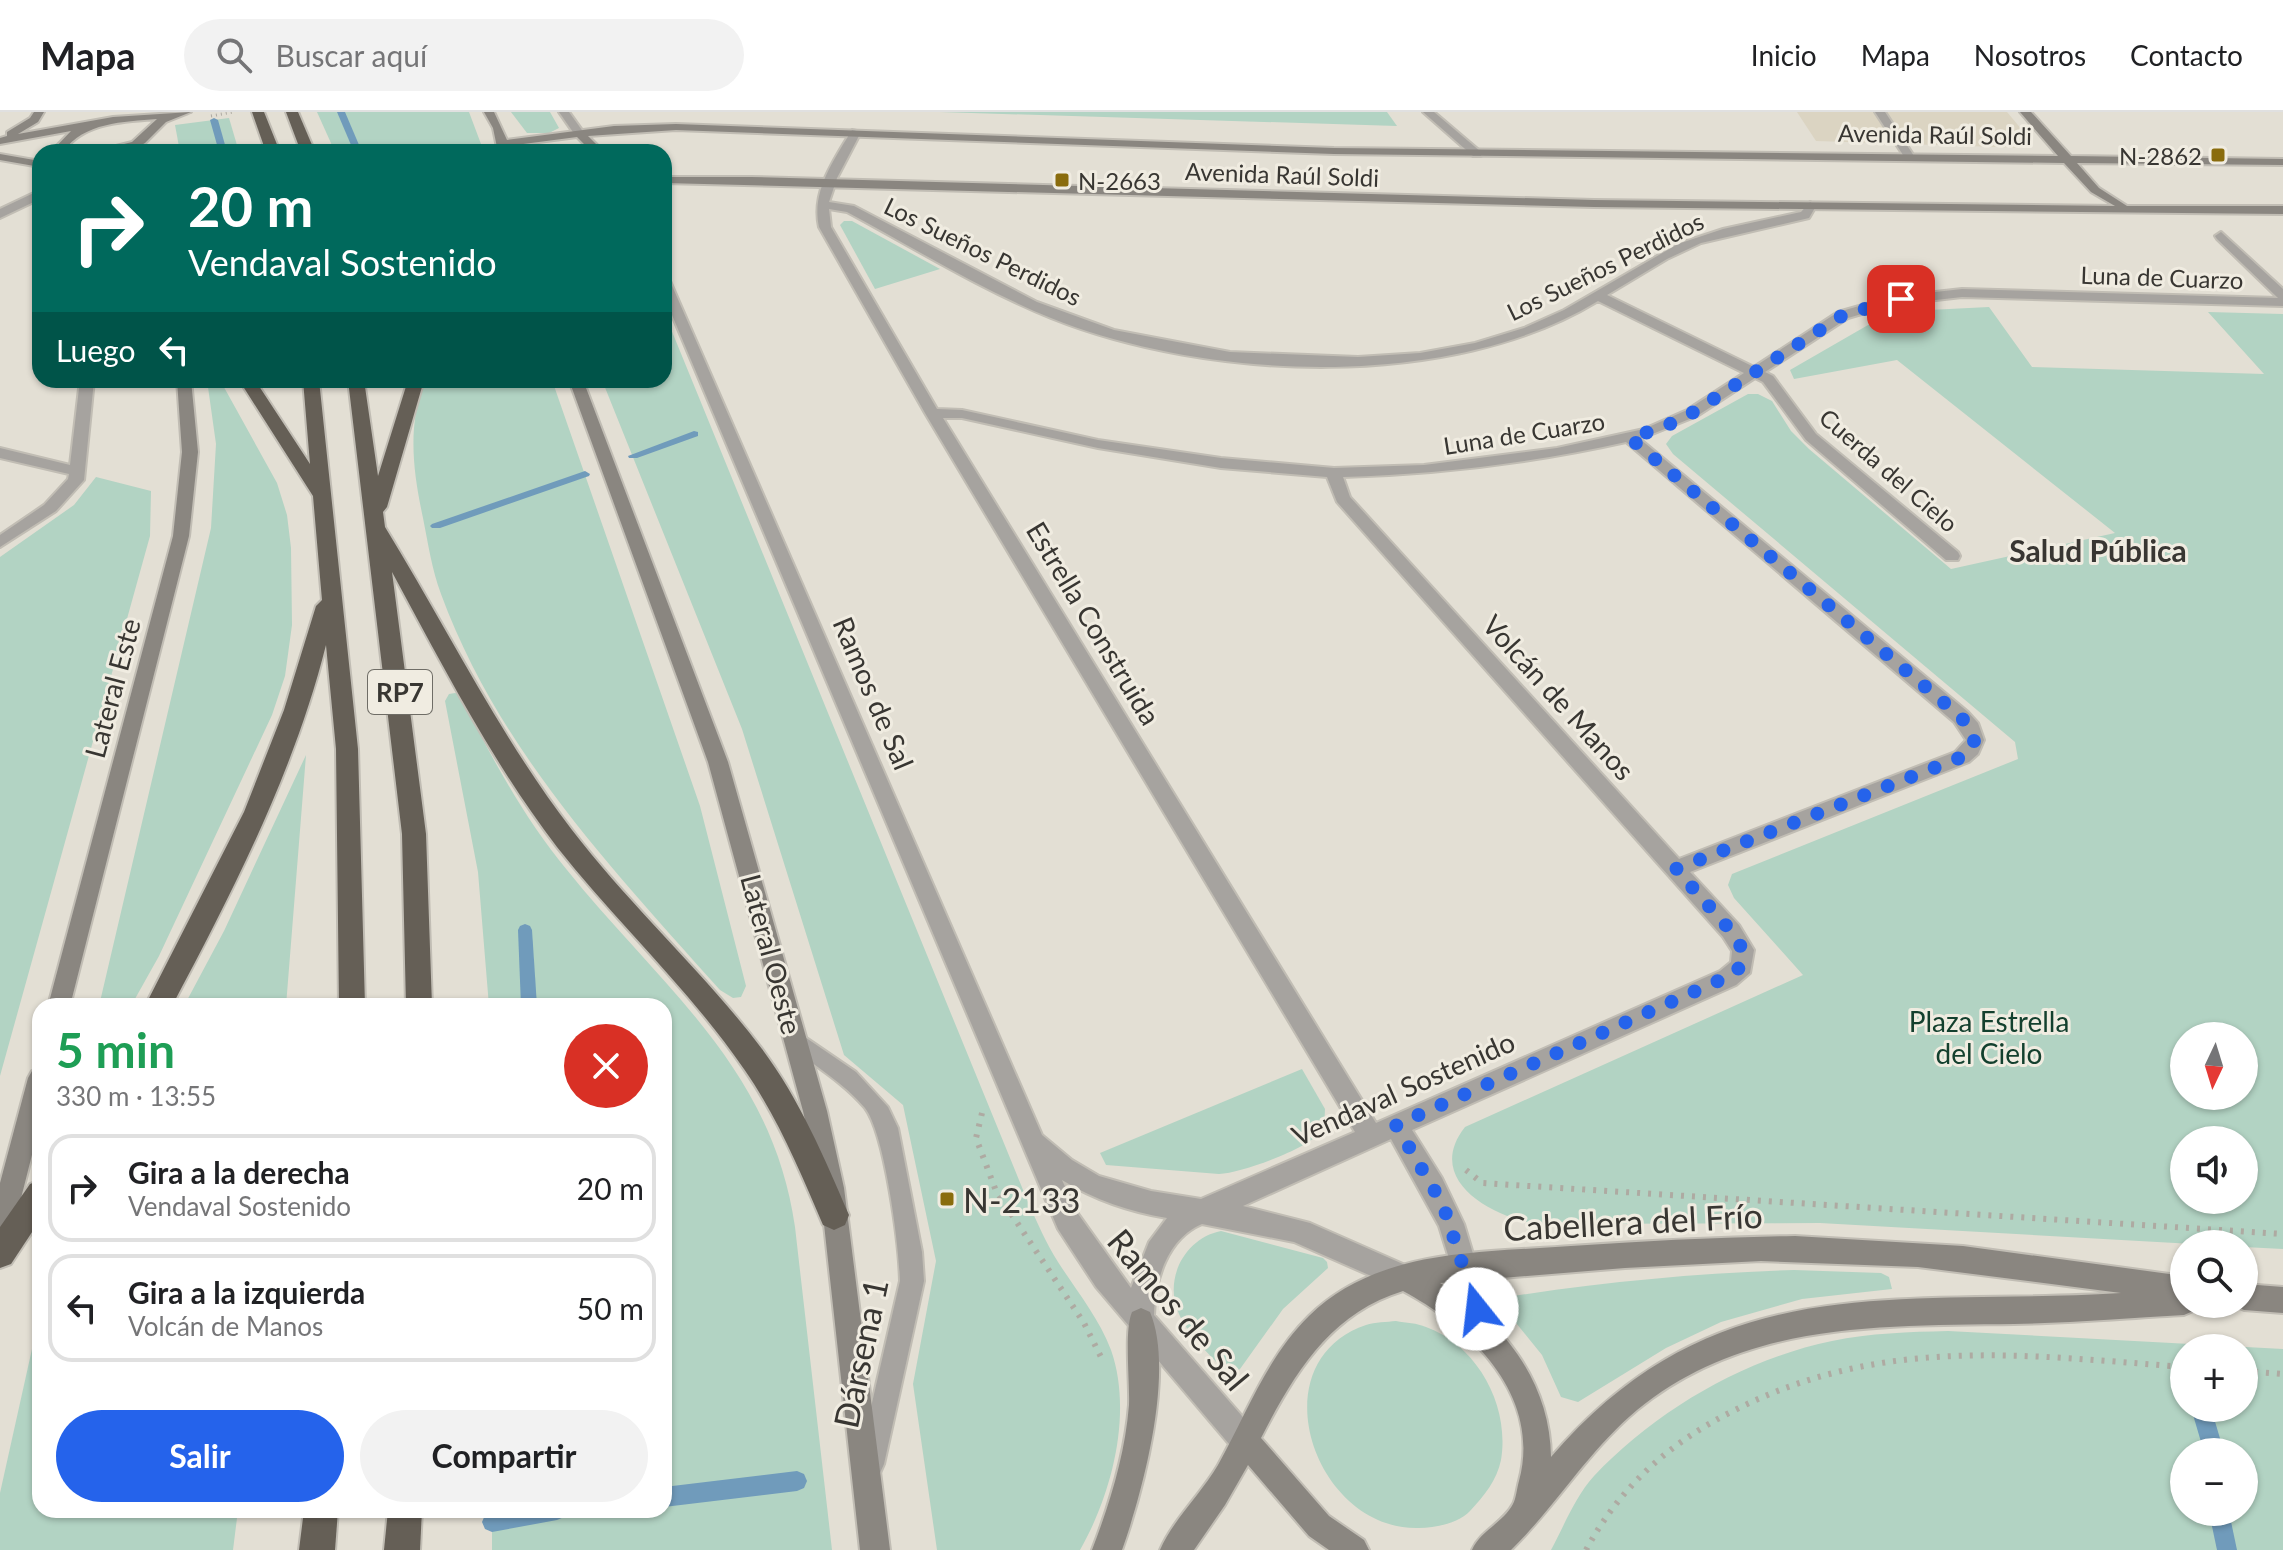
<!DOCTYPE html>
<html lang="es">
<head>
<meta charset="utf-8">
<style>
  body { margin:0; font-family:Lato,sans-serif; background:#f2f2f2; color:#202124; height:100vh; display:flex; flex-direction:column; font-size:30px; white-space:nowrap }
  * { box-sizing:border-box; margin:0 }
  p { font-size:26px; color:#757577 }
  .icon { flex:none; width:44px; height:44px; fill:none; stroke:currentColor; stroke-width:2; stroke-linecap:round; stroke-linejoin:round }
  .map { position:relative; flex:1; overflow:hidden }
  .drawer { position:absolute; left:32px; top:886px; width:640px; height:520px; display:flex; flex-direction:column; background:#fff; border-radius:24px; box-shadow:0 2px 6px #0004 }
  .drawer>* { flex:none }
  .banner { position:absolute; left:32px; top:32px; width:640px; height:244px; border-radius:24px; box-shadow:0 2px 6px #0004; background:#00695c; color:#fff; overflow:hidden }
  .needle { width:52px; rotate:184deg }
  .buttons { position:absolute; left:2170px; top:910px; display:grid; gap:16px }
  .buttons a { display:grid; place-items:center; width:88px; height:88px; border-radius:50%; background:#fff; box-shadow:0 2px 6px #0004; font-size:40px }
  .pin { position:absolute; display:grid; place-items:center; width:68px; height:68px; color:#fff; margin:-34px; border-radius:16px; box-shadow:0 4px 12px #0006 }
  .me { position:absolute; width:88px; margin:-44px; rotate:344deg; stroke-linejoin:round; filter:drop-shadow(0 0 6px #0008) }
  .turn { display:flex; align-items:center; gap:28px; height:168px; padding:0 24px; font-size:36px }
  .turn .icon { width:104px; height:104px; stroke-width:2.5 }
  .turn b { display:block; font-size:56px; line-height:68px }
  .then { display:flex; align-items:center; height:76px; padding:0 24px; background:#0003; gap:16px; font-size:30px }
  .round { display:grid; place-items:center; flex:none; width:84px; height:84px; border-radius:42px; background:#f2f2f2 }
  .headline { display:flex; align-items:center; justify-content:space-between; height:136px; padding:0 24px }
  h1 { font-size:48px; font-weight:700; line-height:60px; color:#1e9e55 }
  .primary-button { display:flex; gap:16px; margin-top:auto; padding:16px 24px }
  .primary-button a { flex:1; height:92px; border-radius:48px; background:#2563eb; color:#fff; font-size:32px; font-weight:700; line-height:92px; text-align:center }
  .primary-button a+a { background:#f2f2f2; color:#202124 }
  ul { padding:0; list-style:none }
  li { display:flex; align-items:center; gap:24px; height:108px; margin:0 16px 12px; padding:0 8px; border:4px solid #e0e0e0; border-radius:24px }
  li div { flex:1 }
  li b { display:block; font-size:30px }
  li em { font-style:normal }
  header { display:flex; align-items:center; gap:48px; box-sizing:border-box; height:112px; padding:0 40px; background:#fff; border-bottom:2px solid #e0e0e0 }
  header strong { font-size:38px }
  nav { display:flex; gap:44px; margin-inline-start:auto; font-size:28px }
  .search { width:560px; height:72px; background:#f2f2f2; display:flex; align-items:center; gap:20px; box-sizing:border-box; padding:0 28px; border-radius:44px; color:#757577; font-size:30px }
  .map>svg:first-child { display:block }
  .built { fill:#dbd4c2 }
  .green { fill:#b2d3c3; fill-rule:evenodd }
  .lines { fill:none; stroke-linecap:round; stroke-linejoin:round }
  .stream { fill:#709bbb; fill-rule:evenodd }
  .lane-casing { stroke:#c1bdb4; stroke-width:4 }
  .street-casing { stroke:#c1bdb4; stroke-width:4 }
  .secondary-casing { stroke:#c1bdb4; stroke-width:4 }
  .highway-casing { stroke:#c1bdb4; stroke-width:4 }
  .path-far1 { stroke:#aeaaa2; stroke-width:3; stroke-dasharray:1 4; stroke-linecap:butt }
  .path { stroke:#aeaaa2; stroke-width:6; stroke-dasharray:3 8; stroke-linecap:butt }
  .lane { fill:#a6a39f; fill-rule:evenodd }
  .street { fill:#a6a39f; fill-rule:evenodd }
  .secondary { fill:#8a8680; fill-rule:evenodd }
  .highway { fill:#655f56; fill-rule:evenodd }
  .route { stroke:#2563eb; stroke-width:14; stroke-dasharray:0 25.2 }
  .poi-dot { fill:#8a6c0d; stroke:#f0ece1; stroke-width:3 }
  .labels { text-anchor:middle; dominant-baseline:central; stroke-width:6; stroke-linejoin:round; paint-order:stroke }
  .far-street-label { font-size:24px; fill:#383632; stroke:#f0ece1 }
  .far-poi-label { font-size:24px; fill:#383632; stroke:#f0ece1; text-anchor:end }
  .shield { fill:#f0ece1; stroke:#6f6d66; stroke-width:2 }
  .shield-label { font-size:26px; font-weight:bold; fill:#383632 }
  .street-label { font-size:28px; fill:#383632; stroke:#f0ece1 }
  .park-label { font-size:28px; fill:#13402e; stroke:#f0ece1 }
  .neighbourhood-label { font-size:30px; font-weight:bold; fill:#383632; stroke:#f0ece1 }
  .near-poi-label { font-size:34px; fill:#383632; stroke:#f0ece1; text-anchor:start }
  .near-street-label { font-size:34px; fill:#383632; stroke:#f0ece1 }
</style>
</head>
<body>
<header>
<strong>Mapa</strong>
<div class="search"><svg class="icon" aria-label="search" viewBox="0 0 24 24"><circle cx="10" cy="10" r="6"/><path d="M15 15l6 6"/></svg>Buscar aquí</div>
<nav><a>Inicio</a><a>Mapa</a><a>Nosotros</a><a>Contacto</a></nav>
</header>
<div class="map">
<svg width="2283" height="1438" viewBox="0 0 2283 1438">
  <rect width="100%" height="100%" fill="#e3dfd4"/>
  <path class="built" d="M1797,0H2007L2033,31L2027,36L1816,29Z"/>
  <g class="green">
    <path d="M317,0H469L484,40H335Z"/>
    <path d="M511,0H550L559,16L549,21H527Z"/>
    <path d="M940,0H1387L1397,14Z"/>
    <path d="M229,6L239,40H180L175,13Z"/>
    <path d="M844,109H852L940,157L875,177L840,113Z"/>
    <path d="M1989,195L2032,255L2264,262L2208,200L2283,202V1137L2244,1135V1132H2193L1820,1111L1535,1112C1490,1104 1424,1067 1465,1015L1803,863L1734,786L1728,773L1732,762L2018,647L2015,630L1673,342L1666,332L1672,324L1748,282H1758L1772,289L1791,319L1809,337L1951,457L2115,421L1897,248L1794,267L1790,258L1875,209L1929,198ZM2184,924H2244V984H2184ZM2184,1028H2244V1088H2184Z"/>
    <path d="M664,200L1028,1090C1037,1110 1046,1131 1058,1150C1076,1178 1099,1206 1111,1238C1133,1301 1112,1382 1080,1438H937L913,1272L936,1149L903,993L844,943L742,617L602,268H664Z"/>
    <path d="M207,268H220L277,371L287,403L291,436L292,513L285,564L272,603L159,844L131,894H99L211,416L216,332Z"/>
    <path d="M425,268H552L700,694L746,874L741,885L733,886L720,878C612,757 498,637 441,482C432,458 428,431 423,406C413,359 407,314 425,268Z"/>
    <path d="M96,365L151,379L150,424L0,964V445L74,393Z"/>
    <path d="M455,581L459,582C491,644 523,705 567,758C661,875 772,955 795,1115L832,1438H492V1398H664V894H489L478,760L445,589L449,582Z"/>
    <path d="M306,643L286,894H184L224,819Z"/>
    <path d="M1302,957L1325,997L1324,1017C1310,1036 1243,1061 1219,1062L1106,1053L1100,1041Z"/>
    <path d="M1221,1119L1323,1146L1327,1150L1328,1156L1283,1197L1240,1257L1233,1261L1226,1260C1210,1243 1188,1223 1179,1202C1163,1167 1185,1126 1221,1119Z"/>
    <path d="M1794,1158L1881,1161L1889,1165L1892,1177L1802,1187L1721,1210L1666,1236L1578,1290L1561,1285L1542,1243L1503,1195V1189L1507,1185C1603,1170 1697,1161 1794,1158Z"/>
    <path d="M40,1201V1398H238L233,1438H0V1381Z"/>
    <path d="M1396,1209C1406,1211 1417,1211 1426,1215C1478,1234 1510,1294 1501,1348C1497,1368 1484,1384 1470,1399C1459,1411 1435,1416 1419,1416C1314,1419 1257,1250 1366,1213C1375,1210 1387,1210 1396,1209Z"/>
    <path d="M1948,1219L2283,1237V1438H1551C1564,1414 1575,1385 1594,1364C1655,1299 1744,1247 1832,1229C1870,1221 1909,1220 1948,1219ZM2184,1236H2244V1296H2184ZM2184,1340H2244V1400H2184Z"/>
  </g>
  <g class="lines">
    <g class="stream">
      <path d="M337,0H345L362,40H354Z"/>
      <path d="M214,6L218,8L227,40H219L210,8Z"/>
      <path d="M270,268H280L281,272L272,274Z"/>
      <path d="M694,319L698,320V324L637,346H629L628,344Z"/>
      <path d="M585,359L590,362L589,364L440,416H432L430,414L432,412Z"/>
      <path d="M525,812L530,814L532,818L537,894H521L518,818L520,814Z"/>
      <path d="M2191,1296H2211L2224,1340H2204Z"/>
      <path d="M797,1359L804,1362L807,1369L804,1376L797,1379L664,1395V1375Z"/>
      <path d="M502,1398H567L564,1405L557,1408L492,1420L485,1417L482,1410L485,1403Z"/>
      <path d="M2209,1400H2229L2237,1438H2217Z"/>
    </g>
    <defs>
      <g id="lane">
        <path d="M1875,0H1885L1914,44L1913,46H1905Z"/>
        <path d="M796,919L856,960L888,995L898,1016L922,1140L924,1169L884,1352L880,1361L871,1365L862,1361L858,1352L900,1169C899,1133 885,1022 865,996C844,971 815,954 789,934L786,928L789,922Z"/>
      </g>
      <g id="street">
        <path d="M559,0H569L584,21L583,23H575Z"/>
        <path d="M1423,0H1434L1481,40V44H1473Z"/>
        <path d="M852,18L861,20L837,66L829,90L854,94L1037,190L1114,218L1230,240L1358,245L1420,241L1475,231L1524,216L1564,198L1678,132L1723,117L1801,100L1810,90L1816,94L1809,106L1701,131L1667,147L1607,183L1754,255L1838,200L1891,185L1962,177L2278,186L2217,127L2215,124L2221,120L2283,177V194L1962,185L1892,193L1848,206L1765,260L1773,264L1816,322L1958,440L1960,444L1958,448H1946L1806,328L1763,270L1755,266L1697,304L1640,327L1968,600L1978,611L1984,628L1978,642L1969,650L1690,760L1739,813L1754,838L1750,861L1736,873L1412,1018L1442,1066L1464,1112L1496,1218L1492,1227L1483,1231L1474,1227L1439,1114L1391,1027L1243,1094L1310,1111L1412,1156L1416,1165L1412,1174L1403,1178L1294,1130L1202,1112C1167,1127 1155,1168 1154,1203L1255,1319L1259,1329L1255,1339L1245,1343L1235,1339L1096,1175L1058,1117L664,184V165L670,169L1042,1023L1072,1048L1099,1064L1151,1079L1201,1087L1355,1020L925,301L819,115C811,79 834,48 852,18ZM829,97L847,100C914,136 980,177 1051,206C1208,269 1451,279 1598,189L1744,261L1687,298L1644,317L1557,336L1424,353L1334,356L1221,346L1098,328L962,298L937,297L831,115ZM943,306H962L1098,336L1221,356L1327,365L1337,390L1723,825L1732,839L1731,850L1720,859L1376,1011ZM1626,330L1954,610L1966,628L1955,640L1679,747L1350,385L1343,365C1438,362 1532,351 1626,330ZM1062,1068C1095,1088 1130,1100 1167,1106L1149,1130L1131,1176L1076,1099Z"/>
        <path d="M40,78V87L0,106V97Z"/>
        <path d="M80,268H94L84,368L56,399L0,435V423L44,393L68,367L69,362L0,346V336L70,353Z"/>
      </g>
      <g id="secondary">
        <path d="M34,0H44L38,10L18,22L113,5L191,0L166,10L145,31L134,37L92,40L132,30L157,7C123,10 84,10 63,40H51L71,19L0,32V26L7,24V20L30,6Z"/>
        <path d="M484,0H494L507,28L614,14L676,12L1334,36L2058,44L2020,0H2031L2071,44L2283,47V53L2077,51L2099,76L2127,94H2283V102L1594,95L664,71V65H751L1594,88L2115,94L2091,80L2064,51L1334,42L676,18L588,24L604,40H592L577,25L508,34L510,40H498L493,16Z"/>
        <path d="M0,42L40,49V55L0,48Z"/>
        <path d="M177,268H191L198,340L189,424L70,894H48L173,424L182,340Z"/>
        <path d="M569,268H583L728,650L827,999L844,1076L890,1438H860L820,1076L803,999L708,650Z"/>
        <path d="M40,956V1011L13,1118L9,1127L0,1130V1071L28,966L32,959Z"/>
        <path d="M1795,1124L1963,1134L2184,1164V1192H2196L2193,1199L2184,1203C2127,1206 2071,1211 2014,1212C1881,1214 1746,1209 1637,1298C1588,1339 1556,1394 1511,1438H1472C1480,1419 1503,1411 1513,1392C1516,1387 1517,1376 1519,1369C1542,1284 1472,1216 1403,1179C1330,1201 1294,1262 1261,1326L1329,1404L1364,1428L1369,1438H1329L1309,1424L1248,1353L1225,1393L1194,1438H1160C1173,1408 1201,1382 1218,1353C1246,1303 1267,1245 1309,1204C1378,1136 1482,1141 1571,1134C1646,1129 1720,1125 1795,1124ZM1761,1149L1918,1155L2121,1181C1896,1195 1717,1152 1551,1345C1550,1270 1503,1209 1440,1171L1625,1156Z"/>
        <path d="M2244,1172L2283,1175V1201L2244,1198L2235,1194L2244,1192Z"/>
        <path d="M1141,1196L1150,1200C1175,1259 1143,1379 1122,1438H1092C1110,1391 1125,1343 1129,1293C1130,1269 1124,1219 1132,1200Z"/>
      </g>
      <g id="highway">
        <path d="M252,0H264L280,40H266Z"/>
        <path d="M286,0H298L315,40H301Z"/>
        <path d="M239,268H255L310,352L303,268H319L358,637L365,894H339L336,637L326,533C294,660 233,779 172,894H145L244,700L284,598L316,494L322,488L313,384Z"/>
        <path d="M348,268H364L378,364L408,268H424L387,395L383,400L385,415C447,516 499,623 572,718C631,795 704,860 762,937C800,988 824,1045 849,1103L845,1113L834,1118L823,1113C800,1059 778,1006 744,957C689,877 617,811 557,735C492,650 443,554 392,460L426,722L432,894H406L402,722Z"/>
        <path d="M40,1068V1108L11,1152L0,1156V1115L30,1072Z"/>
        <path d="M304,1398H338L335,1438H299Z"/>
        <path d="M388,1398H422L420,1438H384Z"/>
      </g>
    </defs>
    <use href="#lane" class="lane-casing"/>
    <use href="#street" class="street-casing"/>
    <use href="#secondary" class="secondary-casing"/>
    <use href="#highway" class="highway-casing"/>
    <path class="path-far1" d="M211,4L233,0"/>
    <g class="path">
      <path d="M982,1001L976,1026L996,1079L1084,1211L1102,1247"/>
      <path d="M1466,1058L1482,1071L2283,1122"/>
      <path d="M2244,1259L2283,1262"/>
      <path d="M1586,1438C1620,1375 1669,1331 1733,1299C1882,1223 2024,1243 2184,1255"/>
    </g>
    <use href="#lane" class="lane"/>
    <use href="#street" class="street"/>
    <use href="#secondary" class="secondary"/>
    <use href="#highway" class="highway"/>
  </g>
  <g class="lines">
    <path class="route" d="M1477,1197L1443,1093L1396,1013L1736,861L1744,846L1743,838L1731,819L1676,757L1962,645L1974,633V622L1961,605L1630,326L1666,314L1692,301L1843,203L1901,187"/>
  </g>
  <g class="poi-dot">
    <rect x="2210" y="35" width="16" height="16" rx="4"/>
    <rect x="1054" y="60" width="16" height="16" rx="4"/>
    <rect x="939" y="1079" width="16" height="16" rx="4"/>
  </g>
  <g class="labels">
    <g class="far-street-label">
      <text transform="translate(1935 22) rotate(1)">Avenida Raúl Soldi</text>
      <text transform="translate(1282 62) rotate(2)">Avenida Raúl Soldi</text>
      <text transform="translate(983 139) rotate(26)">Los Sueños Perdidos</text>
      <text transform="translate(1605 154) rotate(-26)">Los Sueños Perdidos</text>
      <text transform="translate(2162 165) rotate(2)">Luna de Cuarzo</text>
      <text transform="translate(1524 321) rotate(-9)">Luna de Cuarzo</text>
      <text transform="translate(1889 358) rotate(41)">Cuerda del Cielo</text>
    </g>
    <g class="far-poi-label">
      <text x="2202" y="43">N-2862</text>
      <text x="1078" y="68" text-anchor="start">N-2663</text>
    </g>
    <rect class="shield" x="368" y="558" width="64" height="44" rx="6"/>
    <g class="shield-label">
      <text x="400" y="580">RP7</text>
    </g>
    <g class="street-label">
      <text transform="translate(1094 511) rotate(59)">Estrella Construida</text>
      <text transform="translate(112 576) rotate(-75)">Lateral Este</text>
      <text transform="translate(874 581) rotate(67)">Ramos de Sal</text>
      <text transform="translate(1559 585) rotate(48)">Volcán de Manos</text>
      <text transform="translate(772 842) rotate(75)">Lateral Oeste</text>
      <text transform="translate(1403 976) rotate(-24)">Vendaval Sostenido</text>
    </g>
    <g class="park-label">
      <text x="1989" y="909">Plaza Estrella<tspan x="1989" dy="32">del Cielo</tspan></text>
    </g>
    <g class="neighbourhood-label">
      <text x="2098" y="438">Salud Pública</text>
    </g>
    <g class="near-poi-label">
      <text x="963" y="1087">N-2133</text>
    </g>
    <g class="near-street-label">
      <text transform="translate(1633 1109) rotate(-3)">Cabellera del Frío</text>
      <text transform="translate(1179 1197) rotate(50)">Ramos de Sal</text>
      <text transform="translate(860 1241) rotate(-78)">Dársena 1</text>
    </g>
  </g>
</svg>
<div class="buttons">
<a><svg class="needle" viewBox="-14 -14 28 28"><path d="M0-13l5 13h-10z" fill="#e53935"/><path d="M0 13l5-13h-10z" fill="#757577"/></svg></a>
<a><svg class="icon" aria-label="sound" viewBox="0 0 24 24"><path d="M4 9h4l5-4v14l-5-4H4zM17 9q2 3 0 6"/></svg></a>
<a><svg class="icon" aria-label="search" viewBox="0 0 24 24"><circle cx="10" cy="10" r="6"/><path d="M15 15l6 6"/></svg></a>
<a>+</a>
<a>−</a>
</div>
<div class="pin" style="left:1901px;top:187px;background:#d93025"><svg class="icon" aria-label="arrive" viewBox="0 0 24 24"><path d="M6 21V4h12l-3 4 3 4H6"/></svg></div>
<svg class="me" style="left:1477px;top:1197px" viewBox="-20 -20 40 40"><circle r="19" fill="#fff"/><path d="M0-13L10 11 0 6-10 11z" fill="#2563eb"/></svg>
<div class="banner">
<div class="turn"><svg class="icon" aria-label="right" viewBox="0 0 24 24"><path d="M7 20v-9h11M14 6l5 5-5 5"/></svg><div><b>20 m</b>Vendaval Sostenido</div></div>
<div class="then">Luego<svg class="icon" aria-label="left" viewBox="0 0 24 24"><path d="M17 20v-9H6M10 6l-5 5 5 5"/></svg></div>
</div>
<section class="drawer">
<div class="headline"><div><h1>5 min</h1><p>330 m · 13:55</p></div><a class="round" style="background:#d93025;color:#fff"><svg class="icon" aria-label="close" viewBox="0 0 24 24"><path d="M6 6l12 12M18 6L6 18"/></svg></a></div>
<ul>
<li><svg class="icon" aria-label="right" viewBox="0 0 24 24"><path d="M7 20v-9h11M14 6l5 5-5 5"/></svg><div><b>Gira a la derecha</b><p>Vendaval Sostenido</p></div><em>20 m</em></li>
<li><svg class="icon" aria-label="left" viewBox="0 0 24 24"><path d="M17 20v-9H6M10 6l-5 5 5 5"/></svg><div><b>Gira a la izquierda</b><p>Volcán de Manos</p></div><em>50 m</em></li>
</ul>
<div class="primary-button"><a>Salir</a><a>Compartir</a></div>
</section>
</div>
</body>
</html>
